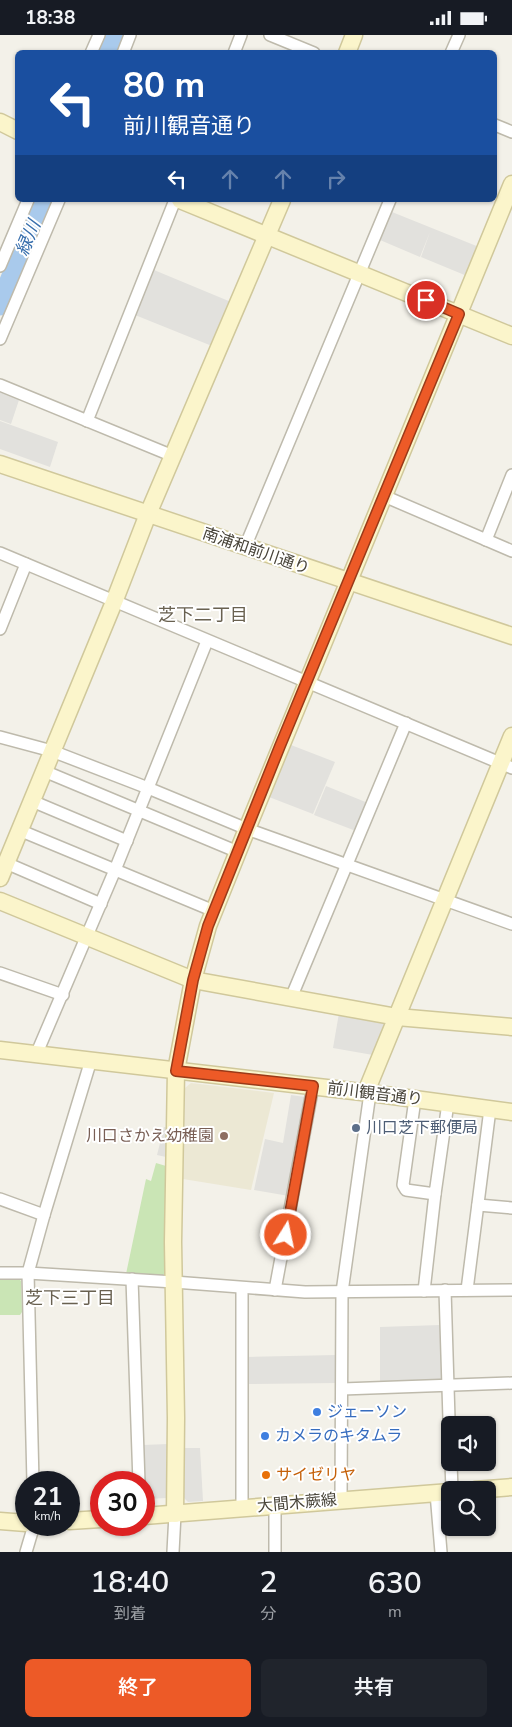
<!DOCTYPE html>
<html lang="ja">
<head>
<meta charset="utf-8">
<style>
  body { margin:0; font-family:"Nunito Sans","Noto Sans JP",sans-serif; background:#20242c; color:#f1f3f6; height:100vh; display:flex; flex-direction:column; font-size:19px; white-space:nowrap }
  * { box-sizing:border-box; margin:0 }
  p { font-size:16px; color:#9ea1a6 }
  .icon { flex:none; width:28px; height:28px; fill:none; stroke:currentColor; stroke-width:2; stroke-linecap:round; stroke-linejoin:round }
  .map { position:relative; height:1517px; overflow:hidden }
  .panel { display:flex; flex-direction:column; background:#171b24; flex:1 }
  .panel>* { flex:none }
  .guide { position:absolute; left:15px; top:15px; width:482px; height:152px; border-radius:8px; box-shadow:0 1px 4px #0004; background:#1a4fa0; color:#fff; overflow:hidden }
  .tools { position:absolute; left:441px; top:1381px; display:grid; gap:10px }
  .tools a { display:grid; place-items:center; width:55px; height:55px; border-radius:8px; background:#171b24; box-shadow:0 1px 4px #0004; font-size:25px }
  .speed { position:absolute; left:15px; top:1436px; display:flex; gap:10px; font-size:25px; font-weight:700; text-align:center }
  .speed>* { display:grid; place-content:center; width:65px; height:65px; border-radius:50%; background:#171b24; box-shadow:0 1px 4px #0004; line-height:1 }
  .speed small { font-size:12px; font-weight:400 }
  .speed .limit { border:8px solid #d22; background:#fff; color:#111 }
  .pin { position:absolute; display:grid; place-items:center; width:42px; height:42px; color:#fff; margin:-21px; border:2px solid #fff; border-radius:50%; box-shadow:0 1px 5px #0007 }
  .me { position:absolute; width:55px; margin:-28px; rotate:10deg; stroke-linejoin:round; filter:drop-shadow(0 0 4px #0008) }
  .turn { display:flex; align-items:center; gap:18px; height:105px; padding:0 25px; font-size:22px }
  .turn .icon { width:65px; height:65px; stroke-width:2.5 }
  .turn b { display:block; font-size:35px; line-height:42px }
  .lanes { display:flex; align-items:center; height:48px; padding:0 25px; background:#0003; justify-content:center; gap:25px; direction:ltr }
  .lanes .off { opacity:.35 }
  .eta { display:flex; justify-content:space-evenly; align-items:center; height:85px; text-align:center }
  .eta b { font-size:30px; font-weight:600; line-height:35px }
  .primary-button { display:flex; gap:10px; margin-top:auto; padding:10px 25px }
  .primary-button a { flex:1; height:58px; border-radius:8px; background:#ed5a27; color:#fff; font-size:20px; font-weight:600; line-height:58px; text-align:center }
  .primary-button a+a { background:#20242c; color:#f1f3f6 }
  .status { display:flex; justify-content:space-between; align-items:center; height:35px; padding:0 25px; background:#171b24; direction:ltr }
  .status svg { height:14px; fill:currentColor }
  .map>svg:first-child { display:block }
  .education { fill:#ece8d4 }
  .green { fill:#cae5b5 }
  .parking { fill:#e2e1dd }
  .lines { fill:none; stroke-linecap:round; stroke-linejoin:round }
  .river { stroke:#a9caec; stroke-width:21 }
  .street-casing { stroke:#bebaac; stroke-width:14 }
  .secondary-casing { stroke:#d0c89b; stroke-width:19 }
  .street { stroke:#fff; stroke-width:11 }
  .secondary { stroke:#fbf5cb; stroke-width:16 }
  .route-casing { stroke:#9a3a19; stroke-width:12 }
  .route { stroke:#ed5a27; stroke-width:9 }
  .service-dot { fill:#5c6f8a; stroke:#fff; stroke-width:2 }
  .education-dot { fill:#8d6e63; stroke:#fff; stroke-width:2 }
  .shop-dot { fill:#3f7fe0; stroke:#fff; stroke-width:2 }
  .food-dot { fill:#e8710a; stroke:#fff; stroke-width:2 }
  .labels { text-anchor:middle; dominant-baseline:central; stroke-width:4; stroke-linejoin:round; paint-order:stroke }
  .street-label { font-size:16px; fill:#474338; stroke:#fff }
  .service-label { font-size:16px; fill:#4e5e75; stroke:#fff; text-anchor:start }
  .education-label { font-size:16px; fill:#785e54; stroke:#fff; text-anchor:end }
  .shop-label { font-size:16px; fill:#366cbe; stroke:#fff; text-anchor:start }
  .food-label { font-size:16px; fill:#c56008; stroke:#fff; text-anchor:start }
  .water-label { font-size:18px; font-style:italic; fill:#376eac; stroke:#fff }
  .neighbourhood-label { font-size:18px; fill:#696150; stroke:#fff }
</style>
</head>
<body>
<div class="status"><b>18:38</b><svg viewBox="0 0 49 12"><path d="M0 12V9h3v3zM5 12V6h3v6zM10 12V3h3v9zM15 12V0h3v12zM26 1h20v11H26zM47 4h2v5h-2z"/></svg></div>
<div class="map">
<svg width="512" height="1517" viewBox="0 0 512 1517">
  <rect width="100%" height="100%" fill="#f3f1e9"/>
  <path class="education" d="M191,1048L274,1058L251,1155L183,1144L185,1053Z"/>
  <g class="green">
    <path d="M156,1128L166,1131L165,1238L162,1241L126,1239L146,1144L151,1146Z"/>
    <path d="M0,1243H18L21,1246L22,1277L20,1280H0Z"/>
  </g>
  <g class="parking">
    <path d="M392,177L479,212L467,241L421,222L430,197L420,222L380,205Z"/>
    <path d="M154,235L231,267L212,311L135,280Z"/>
    <path d="M0,354L20,362L11,389L0,385Z"/>
    <path d="M0,386L58,407L50,432L0,414Z"/>
    <path d="M291,710L335,727L313,779L269,762Z"/>
    <path d="M326,751L368,768L356,796L314,780Z"/>
    <path d="M339,978L381,984L387,993L373,1020L333,1013Z"/>
    <path d="M291,1060L305,1062L307,1065L289,1161L254,1155L265,1104L283,1108Z"/>
    <path d="M164,1092L169,1093L166,1122L157,1120Z"/>
    <path d="M440,1290L443,1344L440,1347L380,1349V1292Z"/>
    <path d="M336,1320L337,1348L247,1349V1322Z"/>
    <path d="M168,1409L167,1463L145,1464L143,1410Z"/>
    <path d="M183,1413H200L203,1466L188,1467L183,1462Z"/>
  </g>
  <g class="lines">
    <g class="river">
      <path d="M107,18L114,0"/>
      <path d="M0,270L44,165"/>
    </g>
    <defs>
      <g id="street">
        <path d="M270,0L314,18"/>
        <path d="M91,18L99,0"/>
        <path d="M123,18L130,0"/>
        <path d="M234,18L241,0"/>
        <path d="M451,18L459,0"/>
        <path d="M495,90L512,97"/>
        <path d="M0,231L28,165"/>
        <path d="M0,304L59,165"/>
        <path d="M0,350L173,421"/>
        <path d="M87,386L175,165"/>
        <path d="M384,461L512,516"/>
        <path d="M486,505L512,440"/>
        <path d="M245,512L390,165"/>
        <path d="M0,518L512,733"/>
        <path d="M0,594L26,529"/>
        <path d="M0,702L52,716L148,753L247,794L512,889"/>
        <path d="M44,736L238,817"/>
        <path d="M32,766L127,806"/>
        <path d="M19,795L214,876"/>
        <path d="M6,828L101,869"/>
        <path d="M0,938L63,960"/>
        <path d="M291,963L406,688"/>
        <path d="M36,1020L115,835L207,606"/>
        <path d="M415,1064L403,1150L406,1155L435,1159L448,1068"/>
        <path d="M0,1164L44,1180"/>
        <path d="M478,1170L512,1173"/>
        <path d="M0,1238H28L174,1247L305,1257L512,1255"/>
        <path d="M132,1244L139,1448"/>
        <path d="M242,1253V1473"/>
        <path d="M275,1255L313,1051"/>
        <path d="M445,1255L450,1417"/>
        <path d="M467,1255L490,1074"/>
        <path d="M424,1256L435,1159"/>
        <path d="M342,1354L512,1348"/>
        <path d="M451,1428L452,1455"/>
        <path d="M33,1448L28,1238L44,1180L91,1025"/>
        <path d="M436,1458L441,1517"/>
        <path d="M341,1465L342,1257L370,1058"/>
        <path d="M275,1470V1517"/>
        <path d="M26,1517L34,1490"/>
        <path d="M173,1517L175,1479"/>
      </g>
      <g id="secondary">
        <path d="M347,18L354,0"/>
        <path d="M0,87L18,96"/>
        <path d="M180,165L512,301"/>
        <path d="M0,429L512,601"/>
        <path d="M0,843L114,567L148,479L282,165"/>
        <path d="M0,866L193,945L397,982L512,992"/>
        <path d="M0,1015L370,1058L512,1077"/>
        <path d="M366,1057L512,701"/>
        <path d="M475,1455L512,1452"/>
        <path d="M175,1479L176,1383L173,1207L176,1036L193,945L208,891L247,794L512,149"/>
        <path d="M144,1481L450,1457"/>
        <path d="M0,1486L26,1488"/>
        <path d="M69,1486L101,1484"/>
      </g>
    </defs>
    <use href="#street" class="street-casing"/>
    <use href="#secondary" class="secondary-casing"/>
    <use href="#street" class="street"/>
    <use href="#secondary" class="secondary"/>
  </g>
  <g class="lines">
    <defs>
      <path id="route" d="M286,1200L313,1051L176,1036L193,945L208,891L280,711L459,279L426,265"/>
    </defs>
    <use href="#route" class="route-casing"/>
    <use href="#route" class="route"/>
  </g>
  <circle class="service-dot" cx="356" cy="1093" r="5"/>
  <circle class="education-dot" cx="224" cy="1101" r="5"/>
  <g class="shop-dot">
    <circle cx="317" cy="1377" r="5"/>
    <circle cx="265" cy="1401" r="5"/>
  </g>
  <circle class="food-dot" cx="266" cy="1440" r="5"/>
  <g class="labels">
    <g class="street-label">
      <text transform="translate(256 516) rotate(19)">南浦和前川通り</text>
      <text transform="translate(375 1059) rotate(7)">前川観音通り</text>
      <text transform="translate(297 1468) rotate(-5)">大間木蕨線</text>
    </g>
    <g class="service-label">
      <text x="366" y="1093">川口芝下郵便局</text>
    </g>
    <g class="education-label">
      <text x="214" y="1101">川口さかえ幼稚園</text>
    </g>
    <g class="shop-label">
      <text x="327" y="1377">ジェーソン</text>
      <text x="275" y="1401">カメラのキタムラ</text>
    </g>
    <g class="food-label">
      <text x="276" y="1440">サイゼリヤ</text>
    </g>
    <g class="water-label">
      <text transform="translate(28 203) rotate(-67)">緑川</text>
    </g>
    <g class="neighbourhood-label">
      <text x="203" y="580">芝下二丁目</text>
      <text x="70" y="1263">芝下三丁目</text>
    </g>
  </g>
</svg>
<div class="tools">
<a><svg class="icon" aria-label="sound" viewBox="0 0 24 24"><path d="M4 9h4l5-4v14l-5-4H4zM17 9q2 3 0 6"/></svg></a>
<a><svg class="icon" aria-label="search" viewBox="0 0 24 24"><circle cx="10" cy="10" r="6"/><path d="M15 15l6 6"/></svg></a>
</div>
<div class="speed"><div>21<small>km/h</small></div><div class="limit">30</div></div>
<div class="pin" style="left:426px;top:265px;background:#d93025"><svg class="icon" aria-label="arrive" viewBox="0 0 24 24"><path d="M6 21V4h12l-3 4 3 4H6"/></svg></div>
<svg class="me" style="left:286px;top:1200px" viewBox="-20 -20 40 40"><circle r="17" fill="#ed5a27" stroke="#fff" stroke-width="3"/><path d="M0-11L8 9 0 5-8 9z" fill="#fff"/></svg>
<div class="guide">
<div class="turn"><svg class="icon" aria-label="left" viewBox="0 0 24 24"><path d="M17 20v-9H6M10 6l-5 5 5 5"/></svg><div><b>80 m</b>前川観音通り</div></div>
<div class="lanes"><svg class="icon" aria-label="left" viewBox="0 0 24 24"><path d="M17 20v-9H6M10 6l-5 5 5 5"/></svg><svg class="icon off" aria-label="ahead" viewBox="0 0 24 24"><path d="M12 20V5M6 11l6-6 6 6"/></svg><svg class="icon off" aria-label="ahead" viewBox="0 0 24 24"><path d="M12 20V5M6 11l6-6 6 6"/></svg><svg class="icon off" aria-label="right" viewBox="0 0 24 24"><path d="M7 20v-9h11M14 6l5 5-5 5"/></svg></div>
</div>
</div>
<section class="panel">
<div class="eta">
<div><b>18:40</b><p>到着</p></div>
<div><b>2</b><p>分</p></div>
<div><b>630</b><p>m</p></div>
</div>
<div class="primary-button"><a>終了</a><a>共有</a></div>
</section>
</body>
</html>
